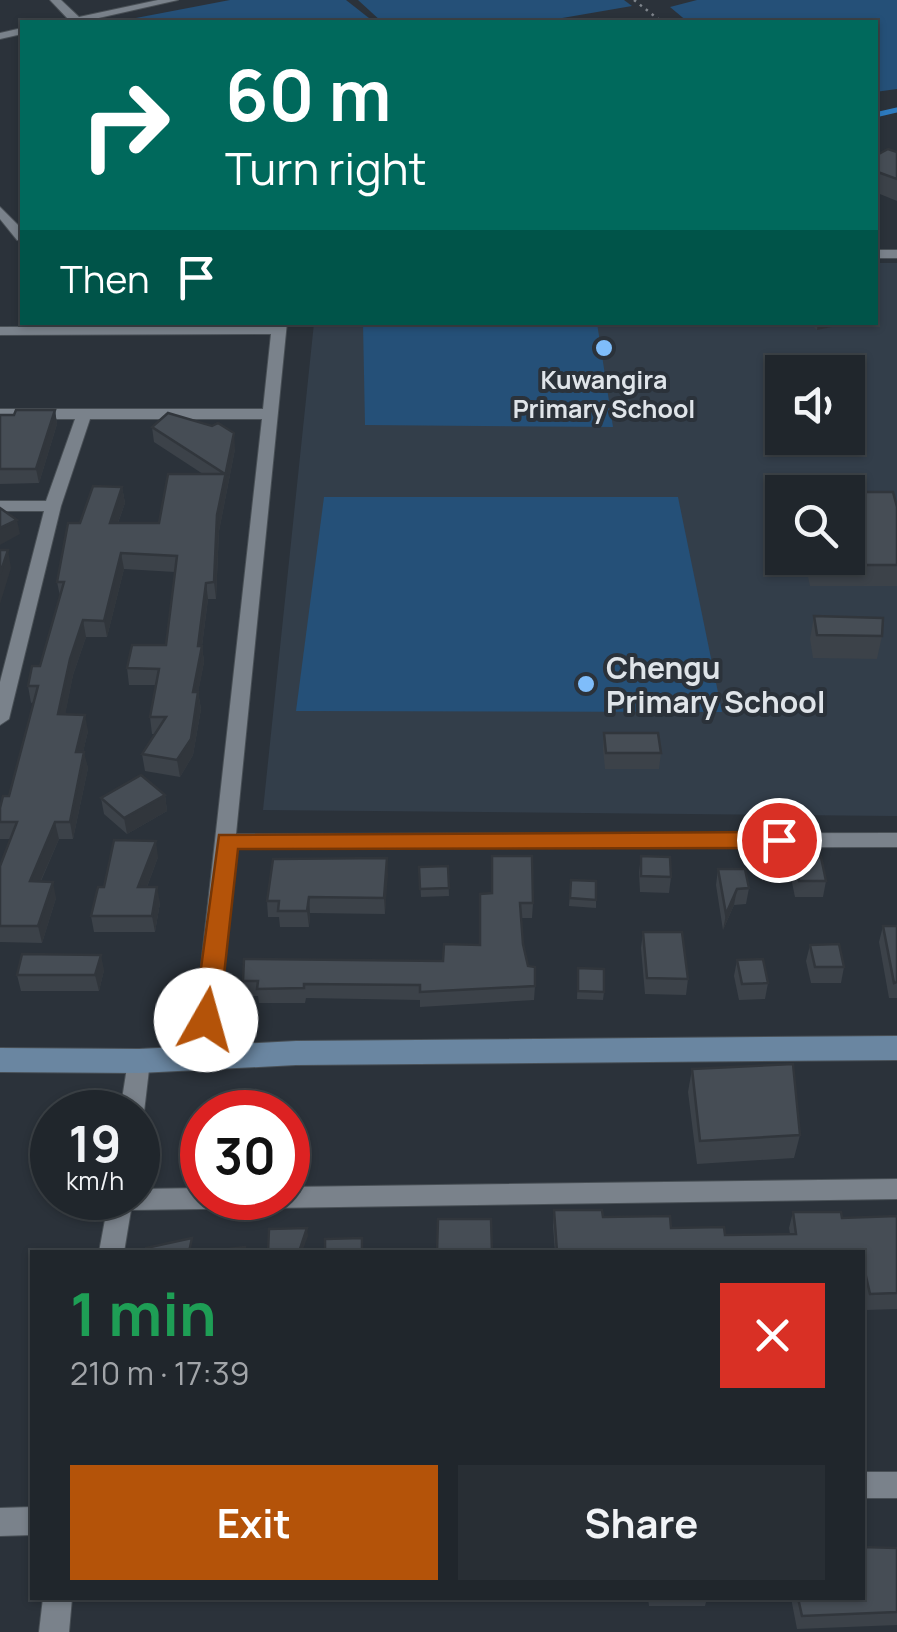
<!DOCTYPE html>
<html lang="en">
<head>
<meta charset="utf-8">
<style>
  body { margin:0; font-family:Manrope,sans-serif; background:#282e34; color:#f1f3f6; height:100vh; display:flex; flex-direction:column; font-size:38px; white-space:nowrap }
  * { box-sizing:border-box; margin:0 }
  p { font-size:32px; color:#a2a5a9 }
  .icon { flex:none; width:55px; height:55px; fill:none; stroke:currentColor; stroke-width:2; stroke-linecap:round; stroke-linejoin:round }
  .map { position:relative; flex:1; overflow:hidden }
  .details { position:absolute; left:30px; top:1250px; width:835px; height:350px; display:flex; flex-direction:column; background:#20262c; border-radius:0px; box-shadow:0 2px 8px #0004,0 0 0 2px #3d4348 }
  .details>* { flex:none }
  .banner { position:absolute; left:20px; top:20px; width:858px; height:305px; border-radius:0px; box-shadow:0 2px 8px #0004,0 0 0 2px #3d4348; background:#00695c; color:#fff; overflow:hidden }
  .controls { position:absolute; left:765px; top:355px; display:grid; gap:20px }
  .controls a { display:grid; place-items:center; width:100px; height:100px; border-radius:0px; background:#20262c; box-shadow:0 2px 8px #0004,0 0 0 2px #3d4348; font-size:50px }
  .speed { position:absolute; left:30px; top:1090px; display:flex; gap:20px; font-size:50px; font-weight:700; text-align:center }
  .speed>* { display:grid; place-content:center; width:130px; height:130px; border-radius:50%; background:#20262c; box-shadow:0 2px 8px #0004,0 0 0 2px #3d4348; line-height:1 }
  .speed small { font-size:25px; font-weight:400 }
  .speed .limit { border:15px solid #d22; background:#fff; color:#111 }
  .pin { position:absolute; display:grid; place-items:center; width:85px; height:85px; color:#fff; margin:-42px; border:5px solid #fff; border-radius:50%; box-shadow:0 2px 10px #0007 }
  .me { position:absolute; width:110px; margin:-55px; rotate:7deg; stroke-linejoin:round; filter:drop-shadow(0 0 8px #0008) }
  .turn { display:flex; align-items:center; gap:35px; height:210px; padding:0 40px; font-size:45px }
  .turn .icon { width:130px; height:130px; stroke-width:2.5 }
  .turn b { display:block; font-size:70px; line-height:85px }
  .then { display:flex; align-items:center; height:95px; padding:0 40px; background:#0003; gap:20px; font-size:38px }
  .round { display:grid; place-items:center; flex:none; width:105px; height:105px; border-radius:0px; background:#282e34 }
  .overview { display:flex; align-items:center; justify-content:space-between; height:170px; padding:0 40px }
  h1 { font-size:60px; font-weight:700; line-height:75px; color:#1e9e55 }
  .button { display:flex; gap:20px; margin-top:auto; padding:20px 40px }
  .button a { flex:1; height:115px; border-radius:0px; background:#b45309; color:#fff; font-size:40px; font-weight:700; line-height:115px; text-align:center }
  .button a+a { background:#282e34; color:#f1f3f6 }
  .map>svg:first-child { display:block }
  .built { fill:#333e4a; fill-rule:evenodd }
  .green { fill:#255078 }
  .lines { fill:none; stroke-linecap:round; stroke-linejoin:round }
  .stream { stroke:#2d7bc0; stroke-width:5 }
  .street-casing { stroke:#484f55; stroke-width:2 }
  .secondary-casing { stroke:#484f55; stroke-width:2 }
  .path { stroke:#7e848b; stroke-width:2.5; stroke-dasharray:2.5 5; stroke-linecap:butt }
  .street { fill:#7a828b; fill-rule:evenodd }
  .secondary { fill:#6a86a1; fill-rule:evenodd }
  .wall { fill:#3c4249 }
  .shaded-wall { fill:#31363c }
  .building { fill:#464d55; stroke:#31363c; stroke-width:2.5 }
  .route { fill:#b45309; stroke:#753606; stroke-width:2.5 }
  .poi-dot { fill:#7fbdfa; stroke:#2b323a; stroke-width:4 }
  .labels { text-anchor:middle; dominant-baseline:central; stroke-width:8; stroke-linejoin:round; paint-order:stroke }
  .far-poi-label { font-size:25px; font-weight:bold; fill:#dfe4e9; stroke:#2b323a }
  .poi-label { font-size:30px; font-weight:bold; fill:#dfe4e9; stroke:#2b323a; text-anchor:start }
</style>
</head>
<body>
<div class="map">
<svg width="897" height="1632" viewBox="0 0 897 1632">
  <rect width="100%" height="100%" fill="#2b323a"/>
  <path class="built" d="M875,263H897V816L263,810L314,323L875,322ZM782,372H848V438H782ZM782,492H848V558H782Z"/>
  <g class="green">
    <path d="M230,0H346L374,22H115Z"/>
    <path d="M358,0H624L632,6L539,22H382Z"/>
    <path d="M697,0H897V89L875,92V22H688L670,7Z"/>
    <path d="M363,323H597L613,427L365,425Z"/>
    <path d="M324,497H678L722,712L296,711Z"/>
  </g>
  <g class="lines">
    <path class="stream" d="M875,115L897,110"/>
    <defs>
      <g id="street">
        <path d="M50,0H61L79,17L158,0H178L81,22H63L68,19Z"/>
        <path d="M22,28V34L0,39V33Z"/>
        <path d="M0,207L22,229V241L17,240L0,219Z"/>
        <rect x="875" y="250" width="22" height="8"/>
        <path d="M273,322H287L236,834L897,833V847L234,848L213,1056L210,1062L202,1065L194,1062L191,1056L262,419H90L61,506L9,719L0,725V682L44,511H0V501H46L75,419H0V409H263L271,334L0,335V327L272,326Z"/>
        <path d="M139,1052L147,1055L150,1061L144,1112L138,1120V1112H120L128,1061L131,1055Z"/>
        <path d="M897,1179V1199L131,1210L124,1252H99L109,1198H138V1189L202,1188V1198H288V1187Z"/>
        <rect x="862" y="1472" width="35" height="26"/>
        <path d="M32,1507V1535L0,1536V1508Z"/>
        <path d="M43,1598H72L69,1632H39Z"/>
      </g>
      <path id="secondary" d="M897,1036V1060L296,1065L139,1073L0,1072V1048L139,1049L296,1041Z"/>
    </defs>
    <use href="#street" class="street-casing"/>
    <use href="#secondary" class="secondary-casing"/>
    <path class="path" d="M634,0L662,22"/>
    <use href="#street" class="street"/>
    <use href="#secondary" class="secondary"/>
  </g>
  <g class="wall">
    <path d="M897,152V201L875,192V156Z"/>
    <path d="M809,322H841V325L817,330Z"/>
    <path d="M55,410L57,424L39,483L0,484V415H14Z"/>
    <path d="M152,427L235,449L219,531L216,599H208L202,646L204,662L198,692L201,709L193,755L180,777L145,771L142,754L156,734H152L150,717L156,685H129L127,668L166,645L175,572L124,569L107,637H86L73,675L65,714L88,731L83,752L88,768L73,839H59L41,881L56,898L42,943L0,942V866L10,839H0V808L9,796L34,702L31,703L28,686L40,666L60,596L57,582L80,523L122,487L125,503L118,523H159L203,474L154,442Z"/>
    <path d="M897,507V586H810L804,558H848Z"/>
    <path d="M814,616L882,636L877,659L813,658L810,639Z"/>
    <path d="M604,733L661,753L659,769H605L603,749Z"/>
    <path d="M165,795L167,811L127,834L104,814L101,798Z"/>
    <path d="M641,856L671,877L669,893L640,892L639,872Z"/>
    <path d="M158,857L147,887L160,903L155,932H94L91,916L104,887Z"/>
    <path d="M793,857L826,881L823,897H795L790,873Z"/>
    <path d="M387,858L385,914L310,913L309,927H280L279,917H268L267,901Z"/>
    <path d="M448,866L449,896L421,897L419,867Z"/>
    <path d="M718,869L749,888L746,904L734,905L723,930L716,885Z"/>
    <path d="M571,880L596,881V908L569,906Z"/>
    <path d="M492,893L533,903L532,918H521L523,944L528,966L535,986L534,1000L420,1007V1000L306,998L305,1003H259L258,996H245L243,981L443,961L480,945Z"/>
    <path d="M883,926H897V998H889L879,942Z"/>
    <path d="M643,932L688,979L686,995L645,994L641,948Z"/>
    <path d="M810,945L844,967L841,983H811L806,961Z"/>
    <path d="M737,960L768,983L765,999L739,1000L734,976Z"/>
    <path d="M578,968L604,992L603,1000L577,999Z"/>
    <path d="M104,970L99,991H21L17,975Z"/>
    <path d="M692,1069L800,1135L794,1158L697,1164L688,1092Z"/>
    <path d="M554,1210L725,1235L790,1234L789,1228L793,1212L842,1218L897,1216V1309L866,1310L862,1296V1252H555L553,1226Z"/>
    <path d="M897,1548V1625L797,1629L791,1598H862Z"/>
    <path d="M648,1598H707L705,1606H649Z"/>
  </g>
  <g class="shaded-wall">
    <path d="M818,322H841V325L817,330Z"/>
    <path d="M55,410L57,424L39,483L36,469Z"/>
    <path d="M234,433L235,449L219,531L216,599L214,582L217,515Z"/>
    <path d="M122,487L125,503L112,539L110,523Z"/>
    <path d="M17,520L20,534L0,545V528Z"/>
    <path d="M8,550L11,568L0,604V574Z"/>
    <path d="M121,553L124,569L107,637L104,621Z"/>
    <path d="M206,583L208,599L202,646L204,662L195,709L193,692Z"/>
    <path d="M83,620L86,637L73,675L62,731L58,714L70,659Z"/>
    <path d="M198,692L201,709L193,755L180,777L177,760Z"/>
    <path d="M85,715L88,731L79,769L76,752Z"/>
    <path d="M84,752L88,768L73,839L70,822Z"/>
    <path d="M165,795L167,811L127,834L124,818Z"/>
    <path d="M55,822L59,839L33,898L30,881Z"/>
    <path d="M156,841L158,857L141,903L138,887Z"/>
    <path d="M387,858L388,874L385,914L384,898Z"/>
    <path d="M53,882L56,898L42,943L38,926Z"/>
    <path d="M157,887L160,903L155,932L152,916Z"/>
    <path d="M737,889L734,905L723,930L726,914Z"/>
    <path d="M309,897L310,913L309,927L307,911Z"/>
    <path d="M101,955L104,970L99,991L95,975Z"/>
    <path d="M307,1228L308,1236L302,1252H299Z"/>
  </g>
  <g class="building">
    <path d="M888,149L897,152V179L875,171V156Z"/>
    <path d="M16,410H55L36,469H0V415H14Z"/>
    <path d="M168,413L212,426L218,423L234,433L217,515L214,582L206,583L198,646H202L193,692H198L191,739L177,760L142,754L166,717H150L159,669L127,668L132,645H166L177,556L121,553L104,621L83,620L70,659L58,714L85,715L76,752H84L70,822H55L30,881L53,882L38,926H0V866L17,822H0V808L3,796H9L38,686H28L32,666H40L64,582H57L68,523H80L93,486L122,487L110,523H159L168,474H225L152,427Z"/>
    <path d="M797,492H893L897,507V565H813L811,558H848V492Z"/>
    <path d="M0,508L17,520L0,528Z"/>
    <path d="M0,550H8L0,574Z"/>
    <path d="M814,616L883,618L882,636L817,635Z"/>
    <path d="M604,733H658L661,753H606Z"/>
    <path d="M141,775L165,795L124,818L101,798Z"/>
    <path d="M114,840L156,841L138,887H157L152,916H91L98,887H104Z"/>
    <path d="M492,856H532L533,903H520L523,944L528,966L535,967V986L420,992V985L304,984V988L257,989L258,981H243L244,959L443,961L444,944L480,945V894L492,893Z"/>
    <path d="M641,856L670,857L671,877L641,876Z"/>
    <path d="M793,857H821L826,881H799Z"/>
    <path d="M387,858L384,898L309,897L307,911H278L279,901H267L273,859Z"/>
    <path d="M448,866L449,888L420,889L419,867Z"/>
    <path d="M718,869H745L749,888L737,889L726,914Z"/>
    <path d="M571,880L596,881V900L570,898Z"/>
    <path d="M883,926H897V982L894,983Z"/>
    <path d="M643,932H682L688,979L647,978Z"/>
    <path d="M839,944L844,967H815L810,945Z"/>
    <path d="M22,954L101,955L95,975H17Z"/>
    <path d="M763,959L768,983L742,984L737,960Z"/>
    <path d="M578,968L604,969V992L578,991Z"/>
    <path d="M793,1064L800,1135L700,1141L692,1069Z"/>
    <path d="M554,1210H602L603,1217L670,1216L671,1228L724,1227L725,1235L796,1234L793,1212H841L842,1218L897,1216V1293L870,1294L865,1272H862V1252H557Z"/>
    <path d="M438,1219H491L492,1252H325V1239L362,1238V1251L437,1252Z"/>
    <path d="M307,1228L299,1252H268L269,1229Z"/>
    <path d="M192,1238L189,1252H145L146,1248Z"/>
    <path d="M245,1247L244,1252H206Z"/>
    <path d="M862,1357L866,1391H862Z"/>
    <path d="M862,1547L897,1548V1612L802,1616L798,1598H862Z"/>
  </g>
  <path class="route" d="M779,832L790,840L779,848L238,849L219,1020L215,1027H197L194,1020L219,835Z"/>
  <g class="poi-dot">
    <circle cx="604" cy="348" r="10"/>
    <circle cx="586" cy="684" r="10"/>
  </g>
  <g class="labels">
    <g class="far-poi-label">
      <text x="604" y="379">Kuwangira<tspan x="604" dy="29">Primary School</tspan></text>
    </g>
    <g class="poi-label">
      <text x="606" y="667">Chengu<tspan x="606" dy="34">Primary School</tspan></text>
    </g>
  </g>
</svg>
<div class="controls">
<a><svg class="icon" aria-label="sound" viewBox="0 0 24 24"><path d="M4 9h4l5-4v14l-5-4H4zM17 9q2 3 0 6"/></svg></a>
<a><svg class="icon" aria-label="search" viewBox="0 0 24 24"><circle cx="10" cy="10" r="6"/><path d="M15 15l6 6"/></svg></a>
</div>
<div class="speed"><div>19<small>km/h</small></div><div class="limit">30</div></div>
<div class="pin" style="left:779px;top:840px;background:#d93025"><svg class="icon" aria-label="arrive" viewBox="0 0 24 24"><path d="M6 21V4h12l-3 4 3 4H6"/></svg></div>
<svg class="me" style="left:206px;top:1020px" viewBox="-20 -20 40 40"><circle r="19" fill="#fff"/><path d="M0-13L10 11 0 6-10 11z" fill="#b45309"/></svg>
<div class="banner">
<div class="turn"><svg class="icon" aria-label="right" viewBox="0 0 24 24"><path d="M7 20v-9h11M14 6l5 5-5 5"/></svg><div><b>60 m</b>Turn right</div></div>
<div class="then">Then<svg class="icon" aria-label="arrive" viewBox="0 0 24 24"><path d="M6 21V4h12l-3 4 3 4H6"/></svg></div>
</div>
<section class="details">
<div class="overview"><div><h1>1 min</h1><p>210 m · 17:39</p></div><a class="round" style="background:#d93025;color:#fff"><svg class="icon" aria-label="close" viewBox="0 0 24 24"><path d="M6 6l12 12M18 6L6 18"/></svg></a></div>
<div class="button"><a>Exit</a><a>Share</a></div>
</section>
</div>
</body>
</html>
